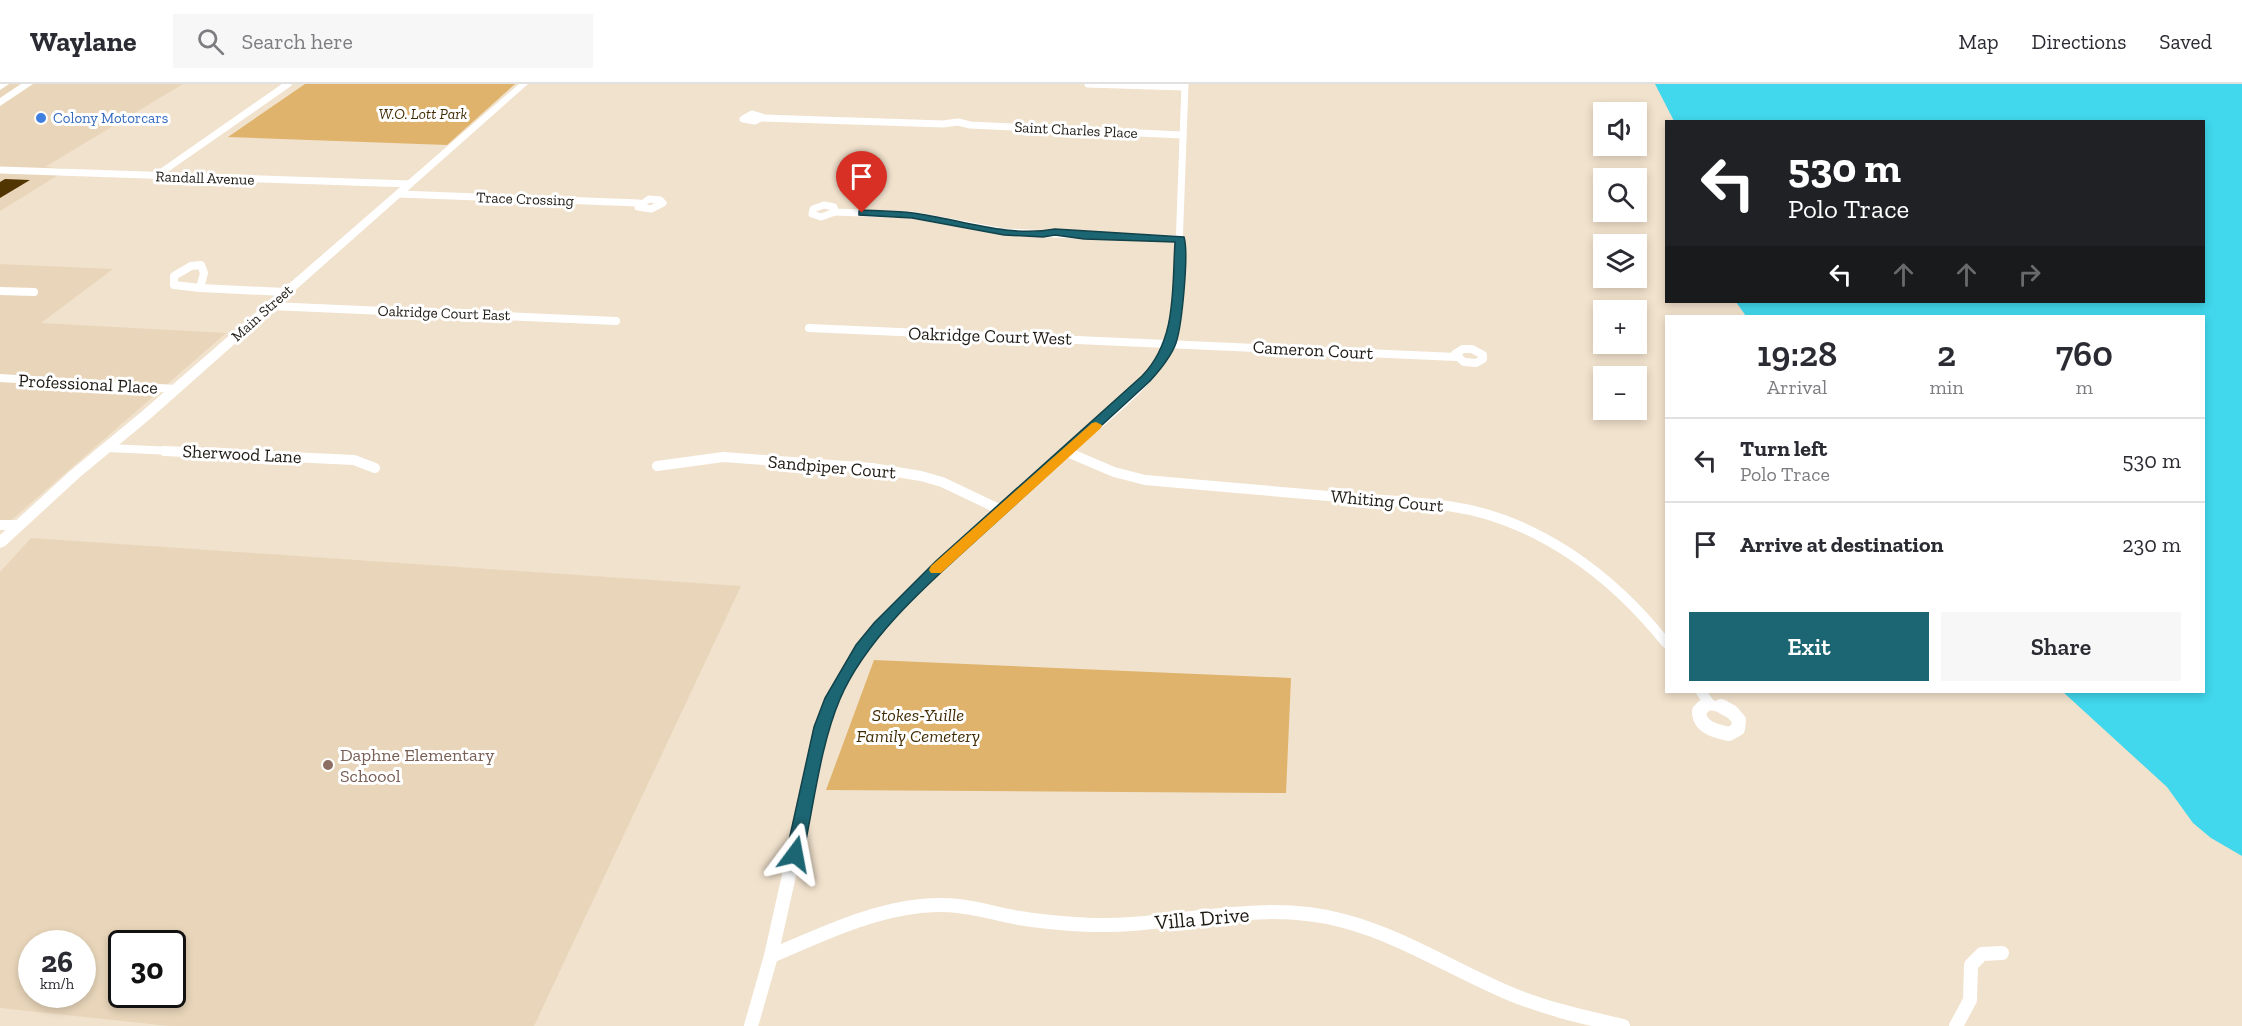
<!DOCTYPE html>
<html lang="en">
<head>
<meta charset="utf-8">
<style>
  body { margin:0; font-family:"Zilla Slab",serif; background:#f7f7f7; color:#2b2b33; height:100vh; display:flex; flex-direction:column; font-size:22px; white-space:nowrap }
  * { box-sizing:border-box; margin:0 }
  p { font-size:20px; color:#7c7c81 }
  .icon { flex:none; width:33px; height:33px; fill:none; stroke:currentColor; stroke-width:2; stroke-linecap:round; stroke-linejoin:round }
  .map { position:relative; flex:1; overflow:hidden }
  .sheet { position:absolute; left:1665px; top:231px; width:540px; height:378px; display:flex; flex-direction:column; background:#fff; border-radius:0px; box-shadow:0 3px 9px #0003 }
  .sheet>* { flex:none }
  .guide { position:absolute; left:1665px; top:36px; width:540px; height:183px; border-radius:0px; box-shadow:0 3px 9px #0003; background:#202124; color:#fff; overflow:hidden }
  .fabs { position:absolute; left:1593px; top:18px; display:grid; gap:12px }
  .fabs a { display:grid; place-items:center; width:54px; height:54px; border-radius:0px; background:#fff; box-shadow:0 3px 9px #0003; font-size:30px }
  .speed { position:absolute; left:18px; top:846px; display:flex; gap:12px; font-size:30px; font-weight:700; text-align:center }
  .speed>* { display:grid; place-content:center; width:78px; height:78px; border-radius:50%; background:#fff; box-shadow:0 3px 9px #0003; line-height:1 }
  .speed small { font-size:15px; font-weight:400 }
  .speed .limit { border:3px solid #111; border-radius:9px; background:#fff; color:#111 }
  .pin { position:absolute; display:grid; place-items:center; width:51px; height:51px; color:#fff; margin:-62px -26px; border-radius:50% 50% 50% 0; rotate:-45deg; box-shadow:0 0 6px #0007 }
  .pin .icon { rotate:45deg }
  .me { position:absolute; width:66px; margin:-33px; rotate:13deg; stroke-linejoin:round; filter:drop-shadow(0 0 4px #0008) }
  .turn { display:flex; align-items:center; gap:21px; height:126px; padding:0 24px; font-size:27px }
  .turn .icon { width:78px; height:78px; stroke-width:2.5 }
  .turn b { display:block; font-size:42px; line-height:51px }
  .lanes { display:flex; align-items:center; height:57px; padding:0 24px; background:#0003; justify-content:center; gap:30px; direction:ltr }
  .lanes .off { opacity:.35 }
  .eta { display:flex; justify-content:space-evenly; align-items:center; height:102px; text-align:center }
  .eta b { font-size:36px; font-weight:600; line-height:42px }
  .action { display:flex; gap:12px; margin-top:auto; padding:12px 24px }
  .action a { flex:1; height:69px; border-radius:0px; background:#1c6572; color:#fff; font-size:24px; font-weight:600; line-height:69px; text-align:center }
  .action a+a { background:#f7f7f7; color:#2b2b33 }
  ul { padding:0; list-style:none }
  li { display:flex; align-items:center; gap:18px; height:84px; padding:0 24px; border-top:2px solid #e1e1e2 }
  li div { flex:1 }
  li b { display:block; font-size:22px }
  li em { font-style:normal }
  header { display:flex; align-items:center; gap:36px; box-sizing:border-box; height:84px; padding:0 30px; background:#fff; border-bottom:2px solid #e1e1e2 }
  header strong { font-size:28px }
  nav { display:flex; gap:33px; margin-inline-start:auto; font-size:21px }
  .search { width:420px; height:54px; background:#f7f7f7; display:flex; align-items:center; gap:15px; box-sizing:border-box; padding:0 21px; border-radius:0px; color:#7c7c81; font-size:22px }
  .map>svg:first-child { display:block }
  .built { fill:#e9d6ba; fill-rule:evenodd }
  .green { fill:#dfb36c }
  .water { fill:#41d7ec }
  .building { fill:#503500 }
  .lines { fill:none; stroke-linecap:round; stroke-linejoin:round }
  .street-far3 { stroke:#fff; stroke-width:7 }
  .street-far2 { stroke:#fff; stroke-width:8 }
  .street-far1 { stroke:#fff; stroke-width:10 }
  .street { stroke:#fff; stroke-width:14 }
  .secondary { fill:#fff; fill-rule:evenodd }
  .primary { fill:#fff; fill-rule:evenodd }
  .route { fill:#1c6572; stroke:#12424a; stroke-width:1.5 }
  .slow { fill:#f59e0b }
  .shop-dot { fill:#3f7fe0; stroke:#fff; stroke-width:2 }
  .education-dot { fill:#8d6e63; stroke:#fff; stroke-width:2 }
  .labels { text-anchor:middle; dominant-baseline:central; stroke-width:6; stroke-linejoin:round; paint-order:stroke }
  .far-park-label { font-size:15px; font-style:italic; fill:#422d04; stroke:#fff }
  .far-shop-label { font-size:15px; fill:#366cbe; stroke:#fff; text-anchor:start }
  .far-street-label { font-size:15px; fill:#1f1a13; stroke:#fff }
  .street-label { font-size:18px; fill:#1f1a13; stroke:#fff }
  .park-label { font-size:18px; font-style:italic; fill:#422d04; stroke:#fff }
  .education-label { font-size:18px; fill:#785e54; stroke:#fff; text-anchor:start }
  .near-street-label { font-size:21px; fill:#1f1a13; stroke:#fff }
</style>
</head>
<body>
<header>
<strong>Waylane</strong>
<div class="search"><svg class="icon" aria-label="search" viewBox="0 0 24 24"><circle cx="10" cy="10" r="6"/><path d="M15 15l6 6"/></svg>Search here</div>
<nav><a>Map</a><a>Directions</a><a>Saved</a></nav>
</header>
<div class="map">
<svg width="2242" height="942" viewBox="0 0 2242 942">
  <rect width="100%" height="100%" fill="#f1e2cd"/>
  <g class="built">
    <path d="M0,0H183L45,83L68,85L0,127Z"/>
    <path d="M0,180L113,185L41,239L226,249L0,446Z"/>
    <path d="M31,454L741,502L534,942H169L0,924V488ZM32,860H82V910H32ZM122,860H172V910H122Z"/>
  </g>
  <g class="green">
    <path d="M305,0H515L447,61L228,53Z"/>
    <path d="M874,576L1291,594L1286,709L826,706Z"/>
  </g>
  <path class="water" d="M1655,0H2242V772L2211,754L2193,739L2167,703L2063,608H2204V232H1746L1736,218H2204V38L1674,37Z"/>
  <path class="building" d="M5,95L30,96L0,114V98Z"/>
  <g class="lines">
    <g class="street-far3">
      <path d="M1088,0L1184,3"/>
      <path d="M752,30L762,33L755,37L743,35Z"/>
      <path d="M762,34L943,40L958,38L970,41L1182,51"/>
      <path d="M0,86L410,100"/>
      <path d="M156,92L288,0"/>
      <path d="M399,110L639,119"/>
      <path d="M649,115L660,116L663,119L651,125L638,123Z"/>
      <path d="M824,121L834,123L835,128L821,133L812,130L813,125Z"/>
      <path d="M835,128L912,131L1004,148L1181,155"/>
      <path d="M1179,164L1185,0"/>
    </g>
    <g class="street-far2">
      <path d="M201,181L204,189L200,204L174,201V192L191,182Z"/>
      <path d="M200,204L285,208"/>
      <path d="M0,207L34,208"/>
      <path d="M271,222L616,237"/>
      <path d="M809,244L1456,273"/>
      <path d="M1463,265H1472L1483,271V275L1476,279L1464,278L1455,270Z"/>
      <path d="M0,294L175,305"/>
      <path d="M107,364L195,368"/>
      <path d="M1067,368C1097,341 1158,297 1170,259C1180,229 1177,194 1179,163"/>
    </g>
    <g class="street-far1">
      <path d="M164,367L354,376L375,384"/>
      <path d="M1067,368L1114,388L1145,396C1210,402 1275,407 1340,413C1376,416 1412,417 1448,422C1536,434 1612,491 1666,559"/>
      <path d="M657,382L723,373L872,384L921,392L942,398L1001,426"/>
      <path d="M0,441H17"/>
      <path d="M1701,608L1711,621"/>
      <path d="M829,624C855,555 916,504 969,456C1002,426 1035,396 1068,367"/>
      <path d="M1702,624L1710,621L1725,624"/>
    </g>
    <g class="street">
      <path d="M1704,622L1699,627C1699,644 1716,647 1729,650L1738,645L1739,636L1732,628L1721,622"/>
      <path d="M771,872C819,852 869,827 921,822C961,818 982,827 1019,834C1043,838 1067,840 1091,841C1175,843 1261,814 1344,837C1401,852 1452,885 1506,908C1543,924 1583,933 1623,942"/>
      <path d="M751,942L771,872L822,643L830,622"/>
      <path d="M1956,942L1970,916L1971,881L1982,870L2002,869"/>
    </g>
    <path class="secondary" d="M519,0H528L150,335L80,393L5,462L0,464V451L70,387L140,329Z"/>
    <g class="primary">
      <path d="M0,0H9L0,6Z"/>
      <path d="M21,0H33L0,22V14Z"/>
    </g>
  </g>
  <path class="route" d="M862,126C879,127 897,127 913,129C959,135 1008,154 1055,145L1184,153C1189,169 1182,241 1176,259C1171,273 1160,286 1150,297C1099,344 1047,391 995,439C942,488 869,547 840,615C820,662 814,721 803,770L801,776L795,778L788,776L786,770L814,643L825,614L856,561L874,539L936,477L1142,292C1177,256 1172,205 1175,158L1084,155L1055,151L1043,153L1004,151L912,134L859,131V127Z"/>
  <path class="slow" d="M1096,338L1102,341L1101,344L941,489H931L929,486L931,482L1092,339Z"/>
  <circle class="shop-dot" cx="41" cy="34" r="6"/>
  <circle class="education-dot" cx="328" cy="681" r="6"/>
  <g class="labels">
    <g class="far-park-label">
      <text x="423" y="30">W.O. Lott Park</text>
    </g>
    <g class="far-shop-label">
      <text x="53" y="34">Colony Motorcars</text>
    </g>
    <g class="far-street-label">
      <text transform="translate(1076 46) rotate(3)">Saint Charles Place</text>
      <text transform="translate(205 94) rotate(2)">Randall Avenue</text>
      <text transform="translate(525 115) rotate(2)">Trace Crossing</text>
      <text transform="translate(262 229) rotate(-42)">Main Street</text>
      <text transform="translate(444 229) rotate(2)">Oakridge Court East</text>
    </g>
    <g class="street-label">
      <text transform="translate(990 252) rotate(2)">Oakridge Court West</text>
      <text transform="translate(1313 266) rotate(3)">Cameron Court</text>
      <text transform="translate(88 300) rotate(3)">Professional Place</text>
      <text transform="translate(242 370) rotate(3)">Sherwood Lane</text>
      <text transform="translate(832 383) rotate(5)">Sandpiper Court</text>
      <text transform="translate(1387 417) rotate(5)">Whiting Court</text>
    </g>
    <g class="park-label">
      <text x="918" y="631">Stokes-Yuille<tspan x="918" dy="21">Family Cemetery</tspan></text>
    </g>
    <g class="education-label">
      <text x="340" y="671">Daphne Elementary<tspan x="340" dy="21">Schoool</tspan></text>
    </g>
    <g class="near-street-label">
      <text transform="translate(1202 834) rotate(-5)">Villa Drive</text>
    </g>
  </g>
</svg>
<div class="fabs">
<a><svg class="icon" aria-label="sound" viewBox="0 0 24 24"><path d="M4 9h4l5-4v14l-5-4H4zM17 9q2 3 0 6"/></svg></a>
<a><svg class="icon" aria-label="search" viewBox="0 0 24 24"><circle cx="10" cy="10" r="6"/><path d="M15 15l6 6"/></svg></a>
<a><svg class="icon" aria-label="layers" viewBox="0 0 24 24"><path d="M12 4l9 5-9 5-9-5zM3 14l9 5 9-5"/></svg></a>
<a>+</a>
<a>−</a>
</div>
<div class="speed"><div>26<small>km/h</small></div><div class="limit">30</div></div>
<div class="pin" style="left:862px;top:129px;background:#d93025"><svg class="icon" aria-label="arrive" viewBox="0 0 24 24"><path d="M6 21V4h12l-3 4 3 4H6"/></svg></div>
<svg class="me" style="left:795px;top:770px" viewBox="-20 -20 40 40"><path d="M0-17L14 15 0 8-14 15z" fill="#1c6572" stroke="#fff" stroke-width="4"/></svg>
<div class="guide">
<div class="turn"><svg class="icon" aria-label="left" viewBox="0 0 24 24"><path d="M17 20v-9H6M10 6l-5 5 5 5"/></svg><div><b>530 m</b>Polo Trace</div></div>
<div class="lanes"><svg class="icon" aria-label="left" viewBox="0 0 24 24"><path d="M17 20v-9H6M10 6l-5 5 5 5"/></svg><svg class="icon off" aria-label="ahead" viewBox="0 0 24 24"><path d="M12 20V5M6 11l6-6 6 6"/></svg><svg class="icon off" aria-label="ahead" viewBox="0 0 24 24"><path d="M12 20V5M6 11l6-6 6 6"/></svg><svg class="icon off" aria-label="right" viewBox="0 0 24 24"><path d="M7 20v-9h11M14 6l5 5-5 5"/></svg></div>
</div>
<section class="sheet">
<div class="eta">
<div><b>19:28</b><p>Arrival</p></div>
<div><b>2</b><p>min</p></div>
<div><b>760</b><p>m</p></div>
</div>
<ul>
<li><svg class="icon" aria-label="left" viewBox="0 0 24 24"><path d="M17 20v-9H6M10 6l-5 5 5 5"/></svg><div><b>Turn left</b><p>Polo Trace</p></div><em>530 m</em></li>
<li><svg class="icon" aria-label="arrive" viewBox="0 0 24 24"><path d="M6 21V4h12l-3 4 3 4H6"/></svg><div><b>Arrive at destination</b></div><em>230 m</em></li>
</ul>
<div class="action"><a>Exit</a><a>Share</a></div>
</section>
</div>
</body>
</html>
